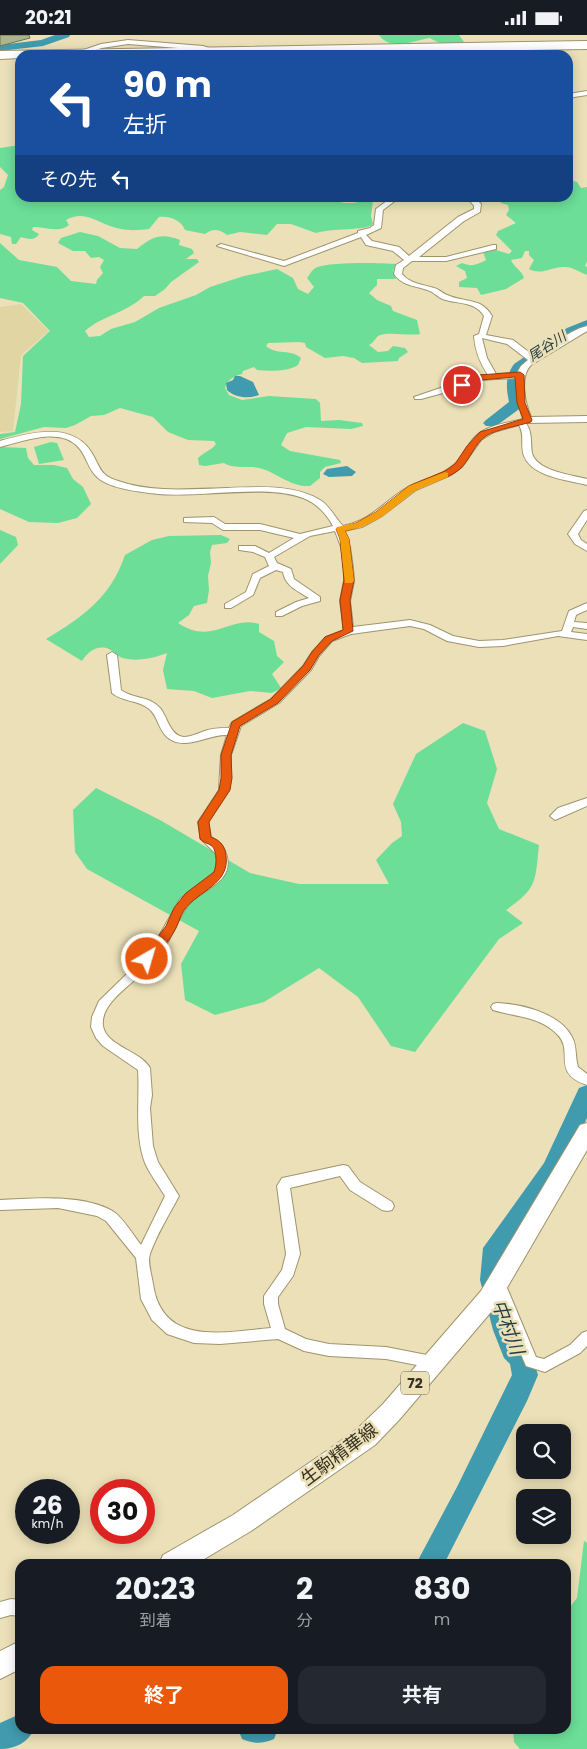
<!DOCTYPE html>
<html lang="ja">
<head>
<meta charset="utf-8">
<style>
  body { margin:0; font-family:Poppins,"Noto Sans JP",sans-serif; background:#242831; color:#f1f3f6; height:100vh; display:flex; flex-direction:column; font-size:19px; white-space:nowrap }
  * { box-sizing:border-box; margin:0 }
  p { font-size:16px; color:#9ea1a6 }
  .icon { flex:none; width:28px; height:28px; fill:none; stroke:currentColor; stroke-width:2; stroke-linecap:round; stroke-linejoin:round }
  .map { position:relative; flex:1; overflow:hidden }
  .details { position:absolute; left:15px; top:1524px; width:556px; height:175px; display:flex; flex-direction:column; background:#171b24; border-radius:15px; box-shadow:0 2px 12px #0003 }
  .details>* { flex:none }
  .top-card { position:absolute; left:15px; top:15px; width:558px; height:152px; border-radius:15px; box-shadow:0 2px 12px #0003; background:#1a4fa0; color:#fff; overflow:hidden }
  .tools { position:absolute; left:516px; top:1389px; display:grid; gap:10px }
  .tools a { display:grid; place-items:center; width:55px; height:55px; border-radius:10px; background:#171b24; box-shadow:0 2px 12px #0003; font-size:25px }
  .speed { position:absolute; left:15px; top:1444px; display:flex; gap:10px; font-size:25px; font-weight:700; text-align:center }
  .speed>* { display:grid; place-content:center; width:65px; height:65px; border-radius:50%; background:#171b24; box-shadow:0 2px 12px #0003; line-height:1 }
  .speed small { font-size:12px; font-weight:400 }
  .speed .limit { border:8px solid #d22; background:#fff; color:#111 }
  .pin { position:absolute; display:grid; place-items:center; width:42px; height:42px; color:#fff; margin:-21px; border:2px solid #fff; border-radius:50%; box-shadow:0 1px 5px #0007 }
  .me { position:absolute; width:55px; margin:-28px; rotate:38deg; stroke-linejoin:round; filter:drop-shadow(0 0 4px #0008) }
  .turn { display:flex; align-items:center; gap:18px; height:105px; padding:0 25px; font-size:22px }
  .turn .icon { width:65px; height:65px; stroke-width:2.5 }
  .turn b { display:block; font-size:35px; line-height:42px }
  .then { display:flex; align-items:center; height:48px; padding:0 25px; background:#0003; gap:10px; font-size:19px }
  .eta { display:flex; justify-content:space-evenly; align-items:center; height:85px; text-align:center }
  .eta b { font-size:30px; font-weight:700; line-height:35px }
  .cta { display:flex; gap:10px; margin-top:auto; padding:10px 25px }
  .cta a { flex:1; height:58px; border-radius:15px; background:#ea580c; color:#fff; font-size:20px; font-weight:700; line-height:58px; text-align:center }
  .cta a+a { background:#242831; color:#f1f3f6 }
  .status { display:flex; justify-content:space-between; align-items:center; height:35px; padding:0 25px; background:#171b24; direction:ltr }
  .status svg { height:14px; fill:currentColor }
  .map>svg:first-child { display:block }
  .built { fill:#e2d5a4 }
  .green { fill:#6cde98 }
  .water { fill:#409bae }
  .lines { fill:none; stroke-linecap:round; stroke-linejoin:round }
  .river { fill:#409bae; fill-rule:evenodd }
  .building { fill:#aeb48b; stroke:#6f744e }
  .street-casing { stroke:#9f946d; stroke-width:2 }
  .primary-casing { stroke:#9f946d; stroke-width:2 }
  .highway-casing { stroke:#9f946d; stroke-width:2 }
  .street { fill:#fff; fill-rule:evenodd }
  .primary { fill:#fff; fill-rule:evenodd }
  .highway { fill:#fff; fill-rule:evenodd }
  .route { fill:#ea580c; stroke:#983908 }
  .slow { fill:#f59e0b }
  .labels { text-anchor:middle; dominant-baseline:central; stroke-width:5; stroke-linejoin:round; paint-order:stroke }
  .far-water-label { font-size:14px; font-style:italic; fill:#1f3c42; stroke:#ebe0b7 }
  .shield { fill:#ebe0b7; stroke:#6c664e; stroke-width:1 }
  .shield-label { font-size:14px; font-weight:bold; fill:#363121 }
  .near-street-label { font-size:18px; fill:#363121; stroke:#ebe0b7 }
  .near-water-label { font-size:19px; font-style:italic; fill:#1f3c42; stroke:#ebe0b7 }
</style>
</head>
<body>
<div class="status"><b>20:21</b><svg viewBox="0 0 49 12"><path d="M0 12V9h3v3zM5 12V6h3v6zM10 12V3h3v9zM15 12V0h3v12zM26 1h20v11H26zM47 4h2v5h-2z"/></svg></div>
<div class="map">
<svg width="587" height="1714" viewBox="0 0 587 1714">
  <rect width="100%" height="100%" fill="#ebe0b7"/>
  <path class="built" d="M21,269L49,296L21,320L13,396L0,397V272Z"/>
  <g class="green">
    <path d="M379,0H459L464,7C452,13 440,9 430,3C414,5 391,17 379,0Z"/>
    <path d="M482,12H523L527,20H464Z"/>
    <path d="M20,110V162H328C336,168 352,170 361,166L359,163H369L373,166L371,181L373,189C367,196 330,193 316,198L291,189H277L267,200L240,197L227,200C219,194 213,193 205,199L185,195C181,185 170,181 159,182L149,194C140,195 130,196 121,194C101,191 86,173 66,185L69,190C58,199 45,191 33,192L32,195L39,199C35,206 28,204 21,202L16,209H12L11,202L0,199V155L4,152L8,140L0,132V113Z"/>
    <path d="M568,144L577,147L581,153L587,152V226L585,231L587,232V240C579,237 573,232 565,232C552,231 542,241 529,234L534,225L529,220V216H525L522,223L511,225C514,233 522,235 524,243L506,254L481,260L477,253L459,252V247L467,243L465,236L456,231L462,228C472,232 476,230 486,225L483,217L496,215L509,219L512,216L496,200L498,196L516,188L506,180L509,175L508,170L501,168V163L568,162Z"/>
    <path d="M80,197L98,201L120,213L137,214C153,201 161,198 180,205L179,210L192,214L194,218L186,224H197L199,227L171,247L165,254L155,261H144C125,279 103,280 85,296L89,302L100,301L111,294L135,287L159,273L196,260L210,252L244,241L277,234L293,243L298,254L308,259L314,252L307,243C309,241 311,236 314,234C324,226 382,228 396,229L393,236L396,244H377V250L369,258L377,265L391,271L393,276L417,285L420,299C409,301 385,296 378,301C375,304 373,308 369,310L378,317L388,316L393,311L405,313L408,317L399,323L398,326L362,328L354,323L343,321L325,323L306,312L305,308L299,307L268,308L266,311C276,320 291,314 301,323L298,330C288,337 269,336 257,335L254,332L243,336L242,339C234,341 227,345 225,353L229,360L242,365L269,361L316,364L320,368L321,386L339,385L362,388L363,391L351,394L306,392L287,398L281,410L290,416L340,425L341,428L325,432L320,437V443L310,451C289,452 277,437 259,433C247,430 235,435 224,428L205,431L199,430L198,423C204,417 212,415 216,409L214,406L188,405L168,397L153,382L120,373L104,380L91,381L75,390L66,393L44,392L0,404V399L15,397L21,369L23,321L50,296L23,268L0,263V208L19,225L57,232L71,246L96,249L97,245L103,238L100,232L104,225L99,222L91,223L85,216H73L58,208L61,203Z"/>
    <path d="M51,407L57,408L64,425L39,429L34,412Z"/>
    <path d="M0,412L26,413L28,423L34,430H54L67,433L73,444L83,452L91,469L77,483L58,488L29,487L0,474Z"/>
    <path d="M0,495L16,502L18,510L0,529Z"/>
    <path d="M221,500L230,504L227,508L212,510L210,517L211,528L208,541L209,555L207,568L194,571L189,580L178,588C212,611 230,580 259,589V597L274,606L277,621L284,627L272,639L281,653L272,658L250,656L212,663L194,656L167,654L163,635L167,618C154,623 137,627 123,623C118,622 114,616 109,614C98,609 87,617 82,626L46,604C83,582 111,562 125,520L152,505L169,501Z"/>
    <path d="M463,688L485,696L497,734L487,768L499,794L539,810C535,846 538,853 506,875L523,888L499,904L415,1017L391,1011L358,962L319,933L264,967L215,980L185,965L181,929L199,896L87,834L75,817L73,775L96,753L160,785L250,838L299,849H389L376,825L392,808L402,801L401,787L393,769L416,719Z"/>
    <path d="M584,1506L587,1508V1714H520L514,1707L513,1694H566V1577L577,1563Z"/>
  </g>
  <g class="water">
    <path d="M235,341H240L253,347L259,360C249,364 235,363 227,355L226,348L233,345Z"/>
    <path d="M347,431L356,437L352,441L329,442L323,439L327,434Z"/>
  </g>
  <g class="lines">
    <g class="river">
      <path d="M55,0H70L69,2L43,11L0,16V10L41,5Z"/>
      <path d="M587,285V294L524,334L521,345L524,369L522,372L496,391H486L483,388L486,385L509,367C506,352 505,342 514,329L567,293Z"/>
      <path d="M587,1050V1083L564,1133L507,1216L504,1245L517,1295L523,1308L533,1324L538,1340L527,1366L444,1529H416L457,1452L512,1340L510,1329L504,1323L493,1295L480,1245L483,1213L544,1128L579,1053Z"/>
      <path d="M20,1679V1694H34C28,1708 15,1714 0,1714V1688Z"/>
      <path d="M238,1694H278L274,1704C262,1709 254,1709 242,1704Z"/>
    </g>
  </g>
  <path class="building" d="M0,0H29L30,3L0,11Z"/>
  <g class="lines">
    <defs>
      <g id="street">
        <path d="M128,5L203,11L218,16L215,18L203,15L128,9L102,13L78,20L75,18L101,9Z"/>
        <path d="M587,56V60L568,63V59Z"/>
        <path d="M392,162H400L383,175L381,193L366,200L372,206L399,212L409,221L458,182L474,174V171L467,162H474L481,169L480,177L464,186L419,222H446L493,210H496V214L446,226H412L403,233L402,239C410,249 422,249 434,253C439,254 442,258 447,260C465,268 481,262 492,281L486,300L513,305L534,321C552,312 567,296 587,291V296L531,330C519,342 525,368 531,382L587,381V387L526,388C533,399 530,407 532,418C536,436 572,440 587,444V450C568,445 532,442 524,421C520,410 525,400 519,390L494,397L481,405L462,432L451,440L416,455L382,481L362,492L344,496L350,512L353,533L354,546L350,566L353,592L410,585L430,590L453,601L479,606L503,605L562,596L569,576L587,568V575L576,580L574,587L587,588V594L573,592L571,597L587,599V605L558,601L503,611L479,612L447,606L424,594L410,591L351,599L332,606L319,621L311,635L279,668L241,691L231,720L229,755L208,787L211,802C219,806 225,813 227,822C233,848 202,854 189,869C180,880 175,894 169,905C162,917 152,928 142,938C129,952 100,969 103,991C106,1011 141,1016 150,1033L152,1060L150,1073L153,1111L158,1127L179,1161C169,1180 157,1199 150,1219C147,1227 152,1241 153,1249C162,1312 224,1297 271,1293L264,1269V1261L282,1235L286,1219L277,1151L282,1143L287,1142L343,1130L348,1131L360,1147L392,1167L394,1171L392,1175L387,1176L382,1175L350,1155L340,1141L290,1153L300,1219L293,1241L278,1262V1269L285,1294L306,1304L329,1309L386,1312L432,1321L437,1323L439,1327L437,1331L432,1333L386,1324L329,1321L304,1316L278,1304L220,1309L194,1308L167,1299L152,1285L141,1264L136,1223L106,1186L97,1181L58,1173L0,1175V1165C32,1163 86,1159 114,1177C124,1184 133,1200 141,1210L165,1161C159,1151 150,1139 145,1128C134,1098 140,1065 138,1035L103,1011L96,1003L91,992L92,982L99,966L135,931L155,908L180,864L210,842L215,836L217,826L215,818L201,804L198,787L219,755L221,720L227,700C208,699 184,717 167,702C158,694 158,680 148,673C137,665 123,667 112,658L107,620L112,617L117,620L121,655C133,664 150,661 160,673C167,681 170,701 184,702C190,702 196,699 202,697C211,693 220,693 229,693L232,687L271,664L303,631L312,617L326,602L344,595L340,566L344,546V533L341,512L335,496L310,501L274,522L277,528L291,534L294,544L320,562V566L302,571L282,581H276V577L296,567L309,563C298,556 285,551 283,537L276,535L260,543L253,560L231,573H225V569L246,557L253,539L269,531L265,522L253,517L239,515V511H255L269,518L294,503L260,495H223L212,488L184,487V483L214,482L225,489H260L300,499L333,491C326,478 316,468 303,463C265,449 201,463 158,459C142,457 109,454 97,442C88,434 87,422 79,413C61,391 23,406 0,412V406C30,398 74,385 93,420C101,434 100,440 118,446C153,458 191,454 227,453C257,452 294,449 320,465C330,471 335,483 343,491C375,484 385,464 412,450C426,443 444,440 456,428C463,421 467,411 474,403C485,390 508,388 523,384L519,370L516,343L480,345L465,352L421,364H415L414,362L476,341L488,340C480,328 475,316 474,301L479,299L484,281C476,267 460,269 446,265C440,264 437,260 432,257C418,250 404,253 394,239L396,230L404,225L393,216L366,210L361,202L284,231L217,211L221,209L284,226L358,198V196L370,193L374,190L376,174ZM482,303L507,309L528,325L521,331L517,338L496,339L487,323Z"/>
        <path d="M587,475V485L578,499L581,505L587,509V516L575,509L568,499L584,476Z"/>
        <path d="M587,763V771L555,785L550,781L558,773Z"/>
        <path d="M497,968C521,969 560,978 572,1002C577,1011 575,1022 578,1032L587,1039V1050C551,1038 574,1017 558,1000C540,981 515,982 493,975L491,972L493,969Z"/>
        <path d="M498,1242L503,1244L505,1248L536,1322L544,1324L570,1310L582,1298L587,1296V1311L580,1318L545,1337L526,1331L491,1248L493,1244Z"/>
        <path d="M11,1564L20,1565V1581L11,1580L0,1583V1567Z"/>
      </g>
      <g id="primary">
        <path d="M587,1088V1115L497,1270L399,1385L375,1410L251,1496L196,1529H159L163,1520L233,1480L328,1415L357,1394L383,1369L481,1256L580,1090Z"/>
        <path d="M20,1606V1634L0,1644V1616Z"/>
      </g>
      <path id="highway" d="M587,6V14L208,20H20V23L0,24V16Z"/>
    </defs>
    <use href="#street" class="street-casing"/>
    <use href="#primary" class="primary-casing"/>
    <use href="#highway" class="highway-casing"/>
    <use href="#street" class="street"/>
    <use href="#primary" class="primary"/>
    <use href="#highway" class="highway"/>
  </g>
  <path class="route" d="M520,337L524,340L525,368L532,385L531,387C518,391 497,394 486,401C474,409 470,425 460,434C447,445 429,446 415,455C388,472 379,488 345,496L349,504L354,545L350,565L353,596L332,606L319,620L310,635L278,668L240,691L231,720L232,743L230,755L209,787L211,802C221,806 225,811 226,821C230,849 198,856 184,875C180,881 179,887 176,893C170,905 160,916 152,927H143L141,924L166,891L174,873L186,858L214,837C217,830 217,816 212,811C208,808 204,808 200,804L198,787L219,755L221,743V720L232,687L271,664L303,631L312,617L325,602L343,595L340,565L344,545L340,504L336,494L356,488L376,477L409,451L445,436L455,429L467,411L480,397L523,384L517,368L515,342L481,345L462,353L458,350L479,340Z"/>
  <path class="slow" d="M445,437L448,438V442L416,455L383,481L362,492L345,496L349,504L354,546L352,548H345L340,504L336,494L337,492L356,488L376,477L409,451Z"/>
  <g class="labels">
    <g class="far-water-label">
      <text transform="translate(547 311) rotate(-33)">尾谷川</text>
    </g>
    <rect class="shield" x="401" y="1336.5" width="28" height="23" rx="4"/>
    <g class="shield-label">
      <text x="415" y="1348">72</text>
    </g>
    <g class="near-street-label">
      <text transform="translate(339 1419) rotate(-37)">生駒精華線</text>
    </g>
    <g class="near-water-label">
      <text transform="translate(508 1292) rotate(69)">中村川</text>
    </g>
  </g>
</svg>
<div class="tools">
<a><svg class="icon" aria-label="search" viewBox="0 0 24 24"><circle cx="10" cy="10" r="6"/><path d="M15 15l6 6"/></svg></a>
<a><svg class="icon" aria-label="layers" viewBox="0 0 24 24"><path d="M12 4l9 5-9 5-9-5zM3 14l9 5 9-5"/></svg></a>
</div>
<div class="speed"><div>26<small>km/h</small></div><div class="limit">30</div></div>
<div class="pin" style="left:462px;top:350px;background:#d93025"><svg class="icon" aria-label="arrive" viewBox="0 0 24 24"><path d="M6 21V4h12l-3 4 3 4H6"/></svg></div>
<svg class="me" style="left:147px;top:924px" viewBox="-20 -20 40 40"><circle r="17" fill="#ea580c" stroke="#fff" stroke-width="3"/><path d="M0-11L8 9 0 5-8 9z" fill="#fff"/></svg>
<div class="top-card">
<div class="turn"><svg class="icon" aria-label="left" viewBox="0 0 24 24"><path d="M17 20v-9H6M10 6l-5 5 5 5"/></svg><div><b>90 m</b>左折</div></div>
<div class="then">その先<svg class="icon" aria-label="left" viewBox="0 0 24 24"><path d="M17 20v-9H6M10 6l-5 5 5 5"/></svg></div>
</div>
<section class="details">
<div class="eta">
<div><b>20:23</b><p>到着</p></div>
<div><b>2</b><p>分</p></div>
<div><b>830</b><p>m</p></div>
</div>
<div class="cta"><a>終了</a><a>共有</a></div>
</section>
</div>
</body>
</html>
